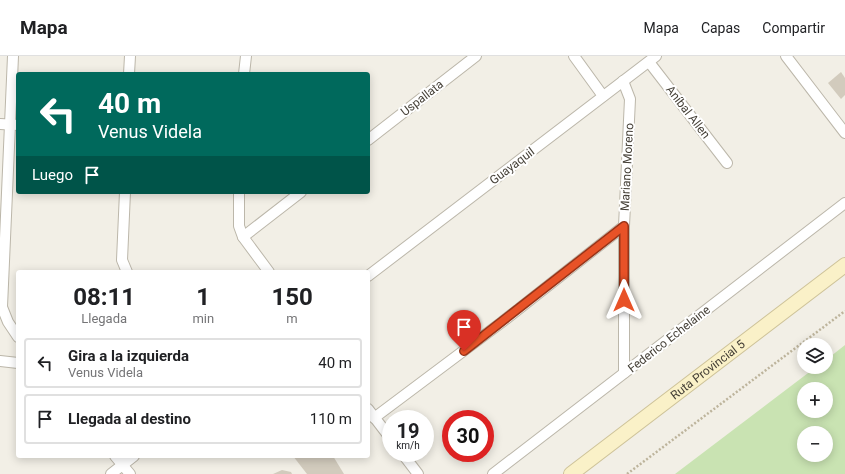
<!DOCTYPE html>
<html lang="es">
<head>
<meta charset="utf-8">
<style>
  body { margin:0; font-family:Roboto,sans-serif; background:#f6f6f6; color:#202124; height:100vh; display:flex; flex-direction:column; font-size:15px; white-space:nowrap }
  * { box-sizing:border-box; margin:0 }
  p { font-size:13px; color:#757577 }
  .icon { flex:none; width:22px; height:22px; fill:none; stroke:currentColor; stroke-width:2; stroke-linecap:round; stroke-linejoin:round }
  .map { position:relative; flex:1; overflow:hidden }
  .panel { position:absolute; left:16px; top:214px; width:354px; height:188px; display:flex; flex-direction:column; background:#fff; border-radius:4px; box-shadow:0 2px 10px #0003 }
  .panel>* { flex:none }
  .hud { position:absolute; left:16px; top:16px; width:354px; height:122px; border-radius:4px; box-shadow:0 2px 10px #0003; background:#00695c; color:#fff; overflow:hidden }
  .fabs { position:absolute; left:797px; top:282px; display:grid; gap:8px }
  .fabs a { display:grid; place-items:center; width:36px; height:36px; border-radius:50%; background:#fff; box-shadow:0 2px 10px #0003; font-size:20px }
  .speed { position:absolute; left:382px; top:354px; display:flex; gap:8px; font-size:20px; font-weight:700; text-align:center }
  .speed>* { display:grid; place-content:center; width:52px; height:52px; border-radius:50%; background:#fff; box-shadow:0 2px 10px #0003; line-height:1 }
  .speed small { font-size:10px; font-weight:400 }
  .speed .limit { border:6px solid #d22; background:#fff; color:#111 }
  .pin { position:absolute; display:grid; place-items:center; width:34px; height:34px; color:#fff; margin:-41px -17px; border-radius:50% 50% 50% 0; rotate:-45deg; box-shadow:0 0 4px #0007 }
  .pin .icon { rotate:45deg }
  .me { position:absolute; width:44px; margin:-22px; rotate:0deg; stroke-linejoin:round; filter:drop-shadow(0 0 3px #0008) }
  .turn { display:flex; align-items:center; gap:14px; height:84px; padding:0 16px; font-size:18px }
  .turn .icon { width:52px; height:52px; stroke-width:2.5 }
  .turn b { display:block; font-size:28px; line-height:34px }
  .then { display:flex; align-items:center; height:38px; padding:0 16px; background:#0003; gap:8px; font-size:15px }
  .eta { display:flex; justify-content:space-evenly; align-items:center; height:68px; text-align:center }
  .eta b { font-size:24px; font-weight:700; line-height:28px }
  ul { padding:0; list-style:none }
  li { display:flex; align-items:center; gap:12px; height:50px; margin:0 8px 6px; padding:0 8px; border:2px solid #e0e0e0; border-radius:4px }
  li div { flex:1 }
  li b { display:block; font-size:15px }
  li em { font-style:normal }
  header { display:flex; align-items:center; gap:24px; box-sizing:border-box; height:56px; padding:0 20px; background:#fff; border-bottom:1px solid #e0e0e0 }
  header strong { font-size:19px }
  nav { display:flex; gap:22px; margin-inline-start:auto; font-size:14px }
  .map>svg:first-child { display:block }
  .green { fill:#c9e3b2; fill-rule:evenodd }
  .building { fill:#d2cbbd }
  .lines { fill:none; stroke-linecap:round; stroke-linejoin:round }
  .street-casing { stroke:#bcb7aa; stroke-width:12 }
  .secondary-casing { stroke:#cec399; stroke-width:16 }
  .path { stroke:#bdb49c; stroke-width:2.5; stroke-dasharray:2 2; stroke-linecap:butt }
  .street { stroke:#fff; stroke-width:10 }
  .secondary { stroke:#faf1c8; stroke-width:14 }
  .route-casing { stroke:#973519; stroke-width:10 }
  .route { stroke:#e85227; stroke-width:7 }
  .labels { text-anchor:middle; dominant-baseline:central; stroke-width:4; stroke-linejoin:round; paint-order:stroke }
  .street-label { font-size:12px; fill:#443f36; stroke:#fff }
</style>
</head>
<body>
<header>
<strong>Mapa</strong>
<nav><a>Mapa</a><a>Capas</a><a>Compartir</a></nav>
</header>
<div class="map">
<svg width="845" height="418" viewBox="0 0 845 418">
  <rect width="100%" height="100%" fill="#f2efe6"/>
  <path class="green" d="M845,289V418H675L816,311H826V304ZM804,333H826V355H804ZM804,377H826V399H804Z"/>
  <g class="building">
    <path d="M841,16L845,22V39L841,43L828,27Z"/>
    <path d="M293,400H333L344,418H307Z"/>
    <path d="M282,414L291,416L292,418H273Z"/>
  </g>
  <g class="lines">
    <defs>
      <g id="street">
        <path d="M13,0L2,251L8,266L18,281"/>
        <path d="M574,0L603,40"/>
        <path d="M786,0L845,77"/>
        <path d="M649,6L727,107"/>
        <path d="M129,18L130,0"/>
        <path d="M244,18L246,0"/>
        <path d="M623,25L630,43L624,170V317"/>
        <path d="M0,68L18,69"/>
        <path d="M368,84L476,0"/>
        <path d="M125,136L122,204L127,216"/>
        <path d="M239,136V170L243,181L269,216"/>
        <path d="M243,181L301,136"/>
        <path d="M368,220L656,0"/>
        <path d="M0,305L18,307"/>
        <path d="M368,353L391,383"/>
        <path d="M374,362L502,266L624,170"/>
        <path d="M402,397L418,418"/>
        <path d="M115,400L130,418"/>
        <path d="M111,418L134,400"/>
        <path d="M493,418L845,147"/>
      </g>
      <g id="secondary">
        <path id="s1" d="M571,418L845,209"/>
      </g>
    </defs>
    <use href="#street" class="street-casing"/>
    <use href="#secondary" class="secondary-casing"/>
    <path class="path" d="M627,418L845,255"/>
    <use href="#street" class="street"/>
    <use href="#secondary" class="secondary"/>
  </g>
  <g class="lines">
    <defs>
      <path id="route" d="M464,295L624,170V244"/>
    </defs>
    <use href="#route" class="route-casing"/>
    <use href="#route" class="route"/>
  </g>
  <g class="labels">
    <g class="street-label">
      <text transform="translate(422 42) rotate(-38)">Uspallata</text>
      <text transform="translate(688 56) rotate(52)">Aníbal Allen</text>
      <text transform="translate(512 110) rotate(-37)">Guayaquil</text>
      <text transform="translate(627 111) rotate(-87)">Mariano Moreno</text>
      <text transform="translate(669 283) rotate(-38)">Federico Echelaine</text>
      <text stroke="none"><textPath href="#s1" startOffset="172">Ruta Provincial 5</textPath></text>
    </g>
  </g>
</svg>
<div class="fabs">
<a><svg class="icon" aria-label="layers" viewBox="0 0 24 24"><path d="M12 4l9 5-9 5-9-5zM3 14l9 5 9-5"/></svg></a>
<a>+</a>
<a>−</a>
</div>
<div class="speed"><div>19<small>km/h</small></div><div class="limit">30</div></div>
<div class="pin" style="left:464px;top:295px;background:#d93025"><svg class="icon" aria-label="arrive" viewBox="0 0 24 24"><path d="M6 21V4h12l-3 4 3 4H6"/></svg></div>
<svg class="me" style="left:624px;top:244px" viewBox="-20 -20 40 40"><path d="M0-17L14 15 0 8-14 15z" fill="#e85227" stroke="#fff" stroke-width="4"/></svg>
<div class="hud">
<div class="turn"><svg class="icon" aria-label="left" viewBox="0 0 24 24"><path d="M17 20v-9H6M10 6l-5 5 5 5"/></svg><div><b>40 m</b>Venus Videla</div></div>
<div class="then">Luego<svg class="icon" aria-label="arrive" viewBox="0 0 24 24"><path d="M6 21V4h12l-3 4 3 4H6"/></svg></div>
</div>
<section class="panel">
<div class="eta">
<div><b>08:11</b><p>Llegada</p></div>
<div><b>1</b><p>min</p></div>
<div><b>150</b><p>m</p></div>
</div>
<ul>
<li><svg class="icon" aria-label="left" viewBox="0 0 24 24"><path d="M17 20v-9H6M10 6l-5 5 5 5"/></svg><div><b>Gira a la izquierda</b><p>Venus Videla</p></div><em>40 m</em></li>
<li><svg class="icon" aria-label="arrive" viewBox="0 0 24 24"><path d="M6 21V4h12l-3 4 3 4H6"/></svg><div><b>Llegada al destino</b></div><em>110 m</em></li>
</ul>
</section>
</div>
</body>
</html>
